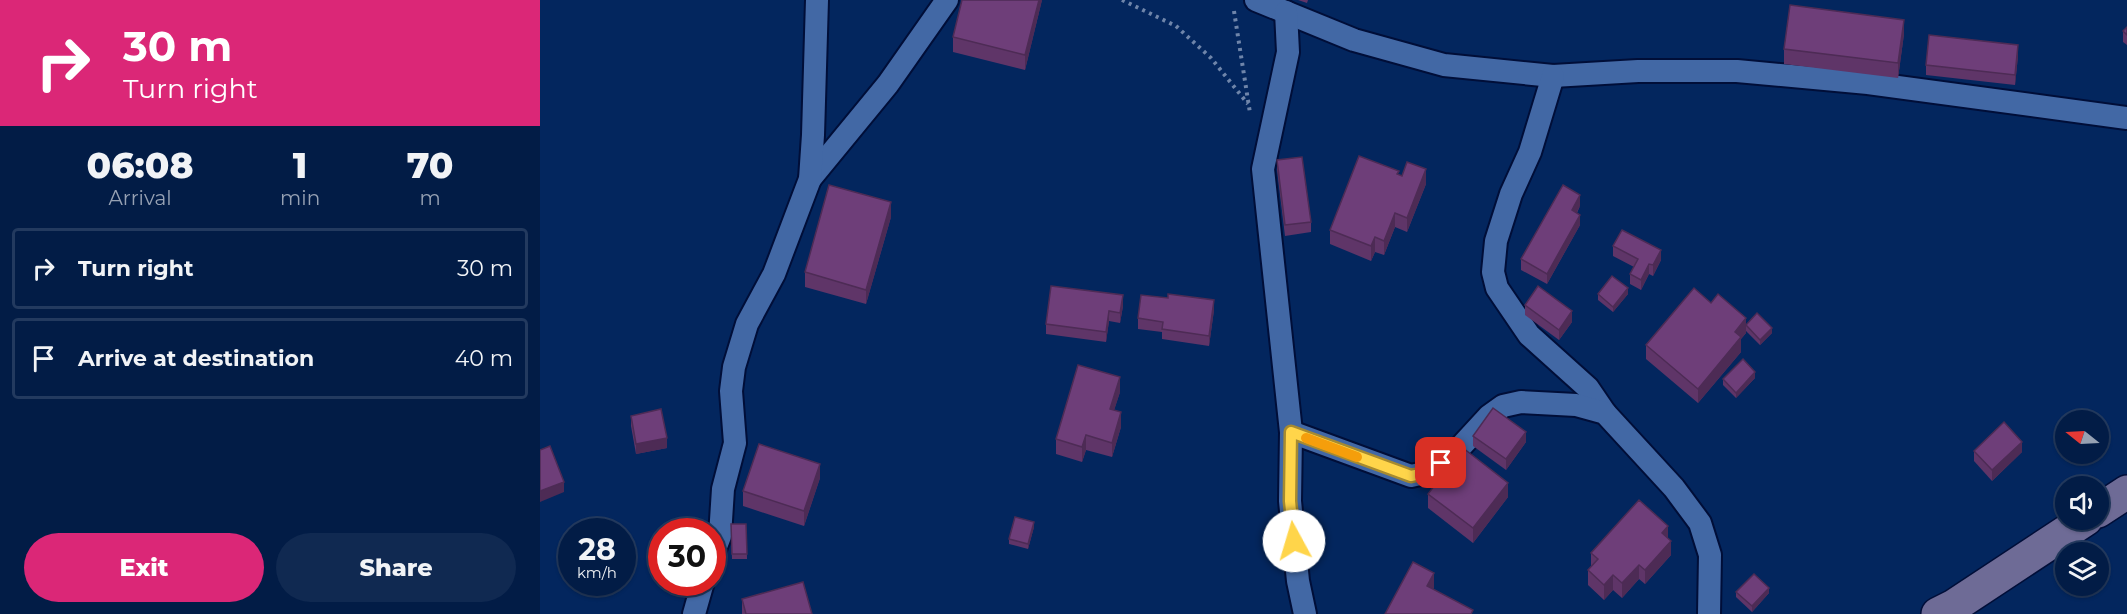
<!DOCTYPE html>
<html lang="en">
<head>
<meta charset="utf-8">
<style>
  body { margin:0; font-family:Montserrat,sans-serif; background:#102951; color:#f1f3f6; height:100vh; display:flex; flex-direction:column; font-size:22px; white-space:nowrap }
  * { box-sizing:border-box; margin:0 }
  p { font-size:20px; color:#96a1b3 }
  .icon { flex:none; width:33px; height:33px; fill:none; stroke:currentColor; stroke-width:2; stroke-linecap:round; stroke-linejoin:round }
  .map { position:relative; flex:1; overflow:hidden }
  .details { display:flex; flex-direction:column; background:#021c46; width:540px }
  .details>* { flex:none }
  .hud { background:#db2777; color:#fff; overflow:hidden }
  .needle { width:39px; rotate:288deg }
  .tools { position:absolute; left:1515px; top:410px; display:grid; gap:12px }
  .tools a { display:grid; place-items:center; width:54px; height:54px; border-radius:50%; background:#021c46; box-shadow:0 2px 4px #0004,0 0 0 2px #233a5f; font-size:30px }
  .speed { position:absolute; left:18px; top:518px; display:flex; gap:12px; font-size:30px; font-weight:700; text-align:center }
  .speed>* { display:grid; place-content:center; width:78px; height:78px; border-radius:50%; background:#021c46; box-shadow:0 2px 4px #0004,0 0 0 2px #233a5f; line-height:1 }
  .speed small { font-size:15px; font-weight:400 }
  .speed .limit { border:9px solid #d22; background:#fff; color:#111 }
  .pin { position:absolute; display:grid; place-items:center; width:51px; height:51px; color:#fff; margin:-26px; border-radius:12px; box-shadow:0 3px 9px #0006 }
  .me { position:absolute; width:66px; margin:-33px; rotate:354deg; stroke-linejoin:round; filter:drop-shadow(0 0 4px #0008) }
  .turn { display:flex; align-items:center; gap:21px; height:126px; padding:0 24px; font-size:27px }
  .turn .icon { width:78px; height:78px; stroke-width:2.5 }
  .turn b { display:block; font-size:42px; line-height:51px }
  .eta { display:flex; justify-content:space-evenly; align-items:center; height:102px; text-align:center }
  .eta b { font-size:36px; font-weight:800; line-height:42px }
  .action { display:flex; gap:12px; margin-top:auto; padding:12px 24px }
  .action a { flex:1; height:69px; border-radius:36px; background:#db2777; color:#fff; font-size:24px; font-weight:800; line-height:69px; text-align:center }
  .action a+a { background:#102951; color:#f1f3f6 }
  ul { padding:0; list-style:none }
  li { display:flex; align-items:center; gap:18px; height:81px; margin:0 12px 9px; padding:0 12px; border:3px solid #233a5f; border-radius:6px }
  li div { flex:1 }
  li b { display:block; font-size:22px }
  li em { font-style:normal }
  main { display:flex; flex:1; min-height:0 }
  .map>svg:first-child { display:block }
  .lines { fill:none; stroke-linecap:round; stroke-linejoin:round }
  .street-casing { stroke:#000e38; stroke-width:26 }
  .secondary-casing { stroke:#000e38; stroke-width:36 }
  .path { stroke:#6f85aa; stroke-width:4; stroke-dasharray:3 4.5; stroke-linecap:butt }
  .street { stroke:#4268a5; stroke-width:22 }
  .secondary { stroke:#6e6b96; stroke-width:33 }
  .wall { fill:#5f3568 }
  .shaded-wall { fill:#4d2b55 }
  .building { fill:#6e3e79; stroke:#4d2b55; stroke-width:1.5 }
  .route-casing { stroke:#a68a30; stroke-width:15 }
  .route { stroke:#ffd54a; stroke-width:10 }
  .slow { stroke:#f59e0b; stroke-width:10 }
</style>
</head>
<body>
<main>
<section class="details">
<div class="hud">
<div class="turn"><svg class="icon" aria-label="right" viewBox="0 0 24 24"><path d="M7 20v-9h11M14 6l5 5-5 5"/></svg><div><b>30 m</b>Turn right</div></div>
</div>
<div class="eta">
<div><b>06:08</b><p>Arrival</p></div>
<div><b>1</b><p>min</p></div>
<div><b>70</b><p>m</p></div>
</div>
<ul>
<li><svg class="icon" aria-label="right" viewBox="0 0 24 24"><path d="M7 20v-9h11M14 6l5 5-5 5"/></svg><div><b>Turn right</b></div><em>30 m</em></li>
<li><svg class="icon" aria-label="arrive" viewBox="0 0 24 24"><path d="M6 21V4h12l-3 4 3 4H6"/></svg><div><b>Arrive at destination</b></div><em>40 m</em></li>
</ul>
<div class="action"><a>Exit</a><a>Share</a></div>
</section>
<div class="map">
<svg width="1587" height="614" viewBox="0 0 1587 614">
  <rect width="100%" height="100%" fill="#03265e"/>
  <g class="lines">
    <defs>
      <g id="street">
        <path d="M716,0L814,40L904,65L1013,76L1098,71H1197L1328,83L1587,118"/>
        <path d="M746,12L748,52L723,169L751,432L750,501L758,581L765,614"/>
        <path d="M1013,76L990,152L971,194L956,241L953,272L957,288L989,335L1048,388L1065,413"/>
        <path d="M270,179L348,84L407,0"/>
        <path d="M751,432L871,476L889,472L914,454L949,416L963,406L981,402L1036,405L1065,413L1134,488L1160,523L1170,555L1169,614"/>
        <path d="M172,557L180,536L183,489L195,443L191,391L194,367L207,324L234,274L270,179L273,135L277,0"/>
        <path d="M154,614L163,582"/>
      </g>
      <g id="secondary">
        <path d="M1558,511L1587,492"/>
        <path d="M1398,614L1414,606L1546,519"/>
      </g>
    </defs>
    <use href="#street" class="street-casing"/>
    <use href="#secondary" class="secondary-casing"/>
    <g class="path">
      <path d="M582,0L636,26L671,58L708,104"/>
      <path d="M694,11L710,113"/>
    </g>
    <use href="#street" class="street"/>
    <use href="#secondary" class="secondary"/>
  </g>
  <g class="wall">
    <path d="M502,0L485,70L413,52V37Z"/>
    <path d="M758,0H768L767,3Z"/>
    <path d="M1587,27V45L1583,42V31Z"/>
    <path d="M1364,34L1358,78L1244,64V49Z"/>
    <path d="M1478,56L1475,85L1386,75V65Z"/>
    <path d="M737,160L771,222V232L745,236L737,170Z"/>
    <path d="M859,175L886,184L867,232L855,227L844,255L835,252L831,261L790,244V230Z"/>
    <path d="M1040,206L1037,213L1040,225L1007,284L981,270V259Z"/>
    <path d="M351,217L326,304L265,287V272Z"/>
    <path d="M1073,246L1121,260L1113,276L1109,274L1101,290L1090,284V274L1094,267L1073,256Z"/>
    <path d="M1058,294H1088L1073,312L1058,300Z"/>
    <path d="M1171,303L1206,324L1232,333L1220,345L1206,331V333L1201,339V352L1158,403L1106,359V345Z"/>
    <path d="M985,305L1032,322L1019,340L985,315Z"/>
    <path d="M583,306L580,323L569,321L566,342L506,334V324Z"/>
    <path d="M674,310L669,346L622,339V332L598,329V318Z"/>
    <path d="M1215,378L1196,398L1183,385V379Z"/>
    <path d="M580,392L574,410L581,427L572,457L546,450L542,462L516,454V439Z"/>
    <path d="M91,416L127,448L96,454L91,426Z"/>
    <path d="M933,436L986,442L966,470L933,446Z"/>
    <path d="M1434,451L1482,452L1452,481L1434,461Z"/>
    <path d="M280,478L264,526L203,506V491Z"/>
    <path d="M888,494L968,497L933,543L888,508Z"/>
    <path d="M191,524H206L207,559H192Z"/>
    <path d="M494,527L488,549L469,544V539Z"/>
    <path d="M1128,539L1131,555L1105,584L1099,579L1082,598L1073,590L1064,600L1048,585V570L1051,567V553Z"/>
    <path d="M1196,592L1229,593L1212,612L1196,597Z"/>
    <path d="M202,599L272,614H202Z"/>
  </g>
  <g class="shaded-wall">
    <path d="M499,0H502L485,70V55Z"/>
    <path d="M1364,20V34L1358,78V63Z"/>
    <path d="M1478,45V56L1475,85V75Z"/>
    <path d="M886,169V184L867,232V218Z"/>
    <path d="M1040,195V206L1032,221V210Z"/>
    <path d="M351,202V217L326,304V290Z"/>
    <path d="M855,213V227L844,255V241Z"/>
    <path d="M1040,215V225L1007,284V274Z"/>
    <path d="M835,237V252L831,261V246Z"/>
    <path d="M1121,250V260L1113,276V265Z"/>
    <path d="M1109,264V274L1101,290V280Z"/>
    <path d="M1088,288V294L1073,312V307Z"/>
    <path d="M583,295V306L580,323V313Z"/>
    <path d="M674,300V310L669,346V336Z"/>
    <path d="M569,311V321L566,342V332Z"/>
    <path d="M1032,311V322L1019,340V330Z"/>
    <path d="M1206,318V333L1201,339V352L1158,403V389L1195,332Z"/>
    <path d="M1232,328V333L1220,345V340Z"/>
    <path d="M1215,372V378L1196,398V393Z"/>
    <path d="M580,377V392L570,423V409Z"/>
    <path d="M581,412V427L572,457V443Z"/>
    <path d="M986,432V442L966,470V459Z"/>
    <path d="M546,435V450L542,462V447Z"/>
    <path d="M127,438V448L96,454V444Z"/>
    <path d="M1482,442V452L1452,481V470Z"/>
    <path d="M280,464V478L264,526V511Z"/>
    <path d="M24,482V492L0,502V491Z"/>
    <path d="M968,483V497L933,543V528Z"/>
    <path d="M494,522V527L488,549V544Z"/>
    <path d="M1128,526V541L1122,533Z"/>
    <path d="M1131,541V555L1105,584V570Z"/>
    <path d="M1099,565V579L1082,598V583Z"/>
    <path d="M894,573V588L887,600V586Z"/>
    <path d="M1073,575V590L1064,600V585Z"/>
    <path d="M1229,588V593L1212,612V606Z"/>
  </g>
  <g class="building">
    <path d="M422,0H499L485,55L413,37Z"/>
    <path d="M1250,5L1364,20L1358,63L1244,49Z"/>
    <path d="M1587,27V35L1583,31Z"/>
    <path d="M1389,35L1478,45L1475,75L1386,65Z"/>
    <path d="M819,156L859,171L857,174L862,176L867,162L886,169L867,218L855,213L844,241L835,237L831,246L790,230Z"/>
    <path d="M762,157L771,222L745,225L737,160Z"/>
    <path d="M289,185L351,202L326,290L265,272Z"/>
    <path d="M1023,185L1040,195L1032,210L1040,215L1007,274L981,259Z"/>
    <path d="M1082,230L1121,250L1113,265L1109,264L1101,280L1090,274L1098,259L1073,246Z"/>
    <path d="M1072,276L1088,288L1073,307L1058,294Z"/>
    <path d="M511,286L583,295L580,313L569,311L566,332L506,324Z"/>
    <path d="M998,286L1032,311L1019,330L985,305Z"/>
    <path d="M1154,288L1171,303L1178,294L1206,318L1195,332L1201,337L1158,389L1106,345Z"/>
    <path d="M628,294L674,300L669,336L622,329L623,322L598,318L601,295L628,298Z"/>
    <path d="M1217,313L1232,328L1220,340L1206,325Z"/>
    <path d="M1203,359L1215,372L1196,393L1183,379Z"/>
    <path d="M538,365L580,377L570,409L581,412L572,443L546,435L542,447L516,439Z"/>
    <path d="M953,408L986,432L966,459L933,436Z"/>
    <path d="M121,409L127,438L96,444L91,416Z"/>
    <path d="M1464,422L1482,442L1452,470L1434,451Z"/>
    <path d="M219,444L280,464L264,511L203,491Z"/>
    <path d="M10,446L24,482L0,491V450Z"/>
    <path d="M923,448L968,483L933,528L888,494Z"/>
    <path d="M1099,500L1128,526L1122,533L1131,541L1105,570L1099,565L1082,583L1073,575L1064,585L1048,570L1058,559L1051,553Z"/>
    <path d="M475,517L494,522L488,544L469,539Z"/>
    <path d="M191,524H206L207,554H192Z"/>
    <path d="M873,562L894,573L887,586L933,610L931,614H845Z"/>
    <path d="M1214,574L1229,588L1212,606L1196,592Z"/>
    <path d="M263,582L272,614H206L202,599Z"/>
  </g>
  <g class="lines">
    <defs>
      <path id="route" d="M754,541L750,501L751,432L871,476L889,472L901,463"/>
    </defs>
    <use href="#route" class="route-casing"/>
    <use href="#route" class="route"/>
    <path class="slow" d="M766,438L817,457"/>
  </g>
</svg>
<div class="tools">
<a><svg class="needle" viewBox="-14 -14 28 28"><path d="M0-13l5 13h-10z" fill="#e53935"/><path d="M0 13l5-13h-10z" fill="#96a1b3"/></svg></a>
<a><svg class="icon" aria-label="sound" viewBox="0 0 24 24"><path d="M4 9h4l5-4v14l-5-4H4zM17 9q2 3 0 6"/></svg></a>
<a><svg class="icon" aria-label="layers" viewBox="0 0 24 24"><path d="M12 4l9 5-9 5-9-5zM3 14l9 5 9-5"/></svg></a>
</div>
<div class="speed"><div>28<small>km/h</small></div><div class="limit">30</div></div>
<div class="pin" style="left:901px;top:463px;background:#d93025"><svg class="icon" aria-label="arrive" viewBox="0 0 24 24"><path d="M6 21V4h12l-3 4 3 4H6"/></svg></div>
<svg class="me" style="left:754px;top:541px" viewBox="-20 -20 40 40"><circle r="19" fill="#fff"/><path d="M0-13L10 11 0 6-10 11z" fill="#ffd54a"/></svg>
</div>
</main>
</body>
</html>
